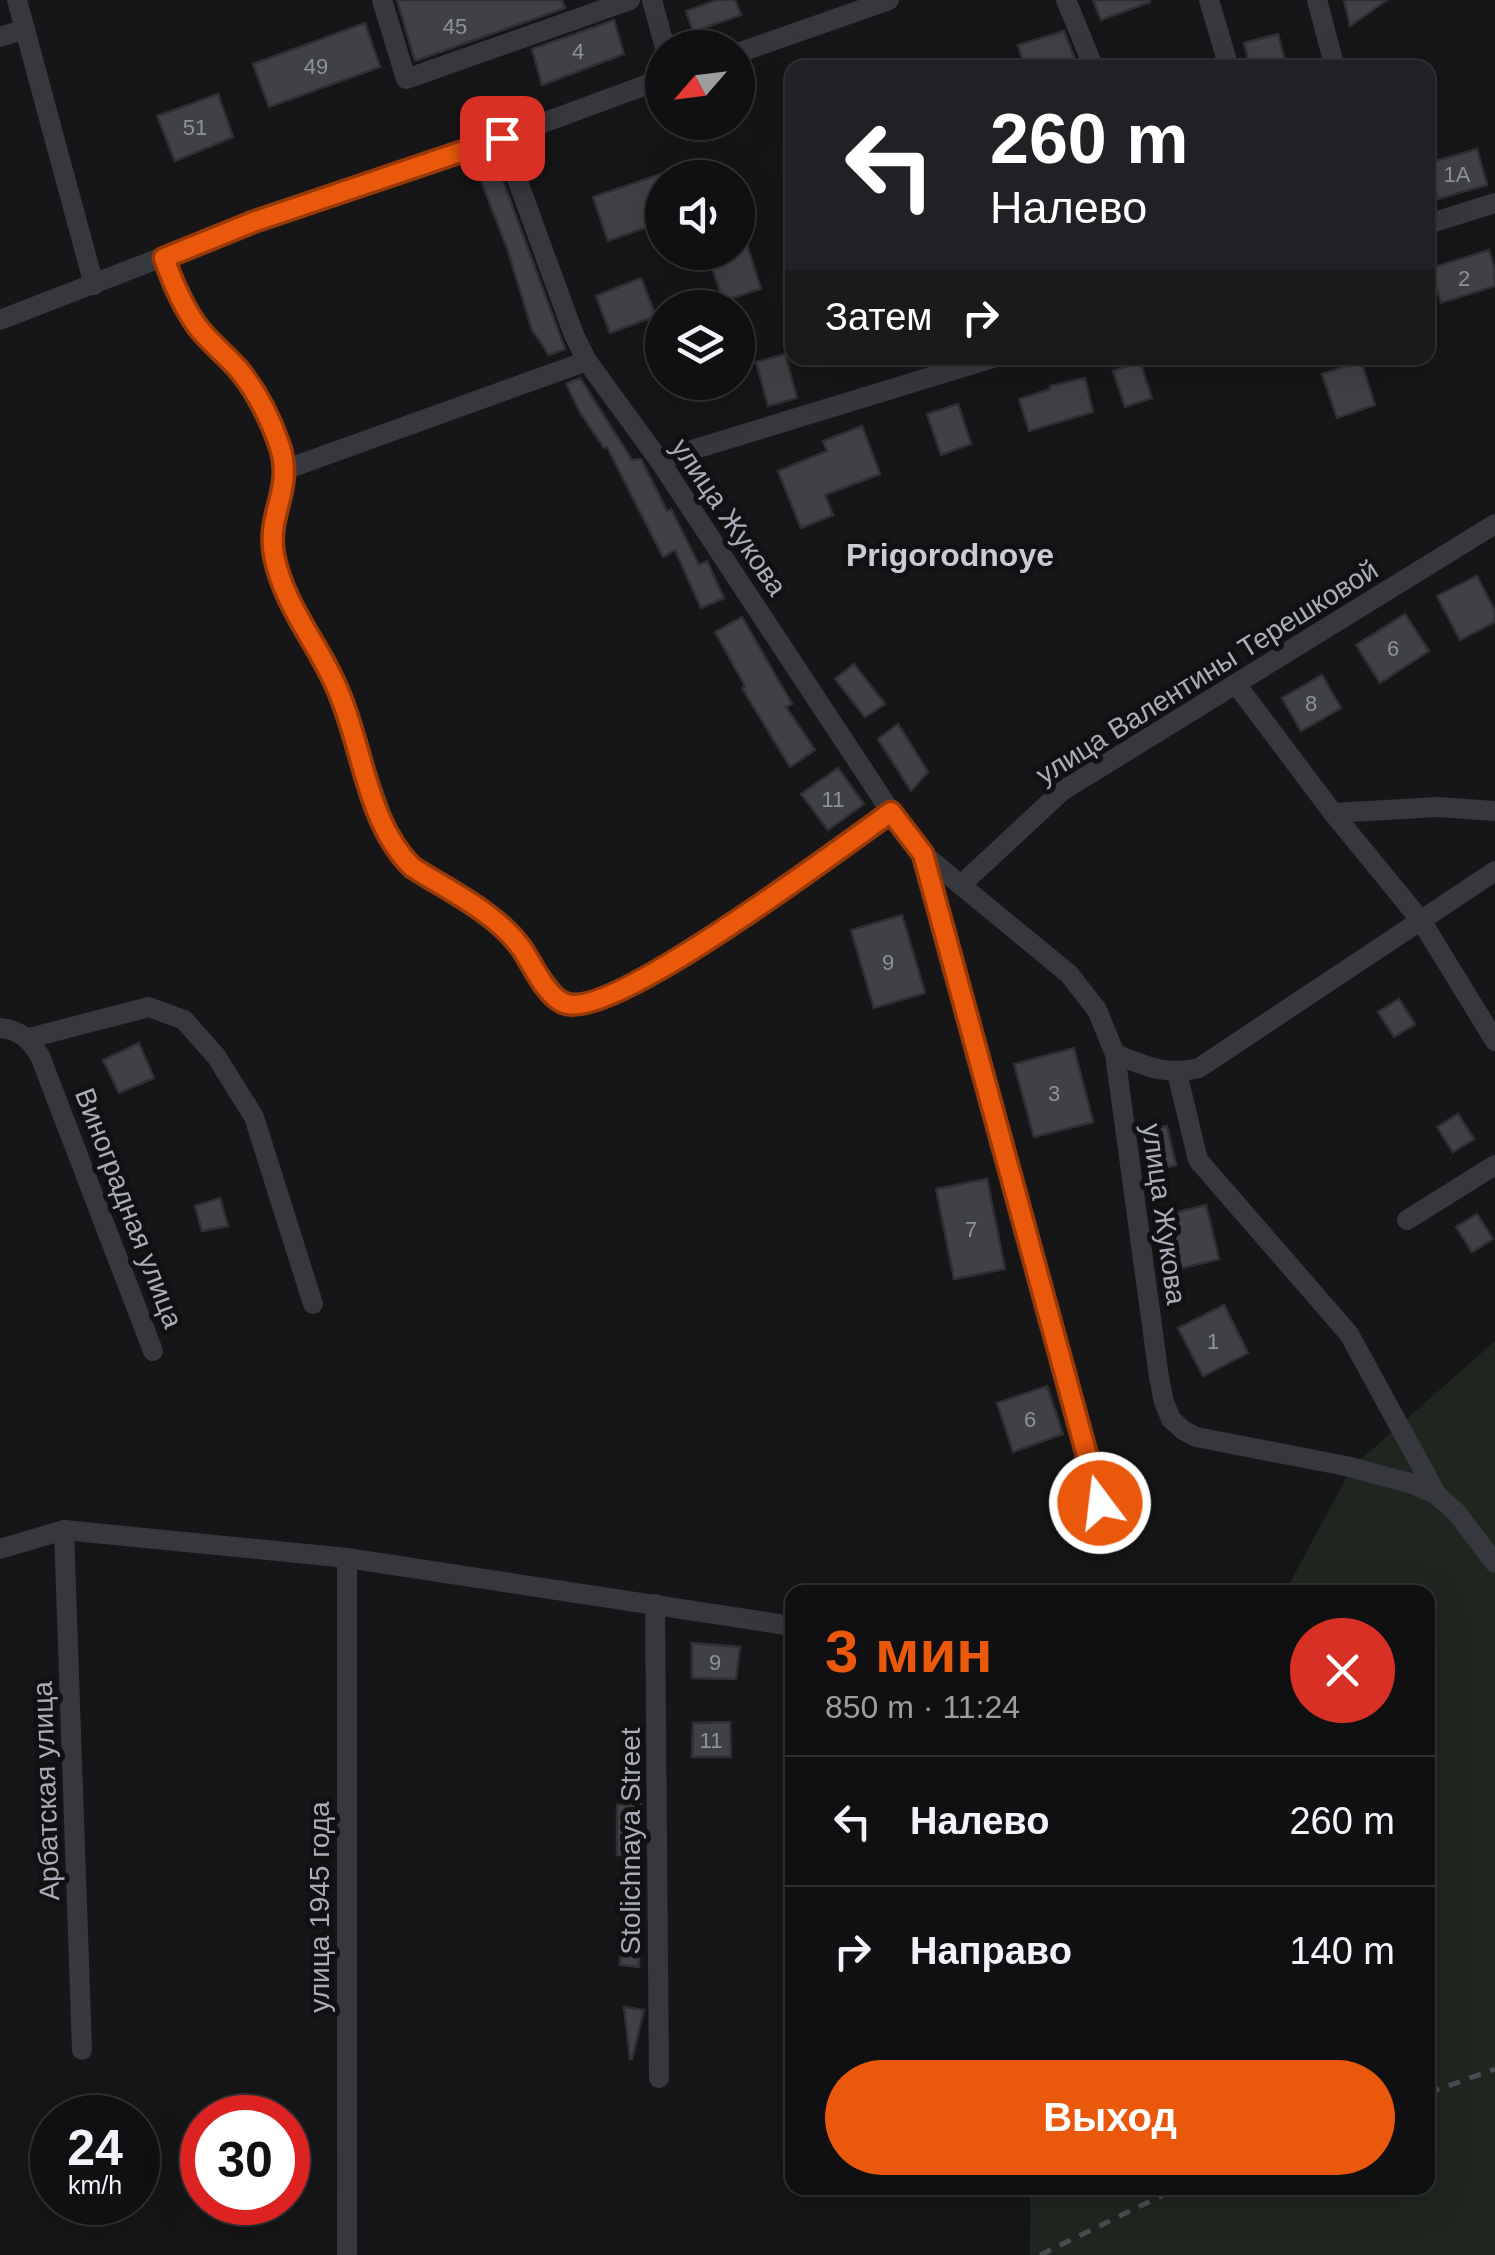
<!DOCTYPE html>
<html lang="ru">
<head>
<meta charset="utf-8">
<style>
  body { margin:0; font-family:Arial,sans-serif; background:#1e1e20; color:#f1f3f6; height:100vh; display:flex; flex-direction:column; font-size:38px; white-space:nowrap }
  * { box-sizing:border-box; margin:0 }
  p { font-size:32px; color:#9c9d9f }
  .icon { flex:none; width:55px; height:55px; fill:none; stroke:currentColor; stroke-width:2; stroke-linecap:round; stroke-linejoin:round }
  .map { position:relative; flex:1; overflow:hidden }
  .sheet { position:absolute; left:785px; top:1585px; width:650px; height:610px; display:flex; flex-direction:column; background:#101012; border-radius:20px; box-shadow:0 10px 40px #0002,0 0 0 2px #303032 }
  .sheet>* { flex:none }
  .hud { position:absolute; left:785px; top:60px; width:650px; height:305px; border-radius:20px; box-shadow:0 10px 40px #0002,0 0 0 2px #303032; background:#202124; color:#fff; overflow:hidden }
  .needle { width:65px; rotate:242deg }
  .fabs { position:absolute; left:645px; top:30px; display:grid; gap:20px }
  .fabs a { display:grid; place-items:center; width:110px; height:110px; border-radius:50%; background:#101012; box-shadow:0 10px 40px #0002,0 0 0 2px #303032; font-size:50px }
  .speed { position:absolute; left:30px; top:2095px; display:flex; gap:20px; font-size:50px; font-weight:700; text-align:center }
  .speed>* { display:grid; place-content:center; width:130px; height:130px; border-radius:50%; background:#101012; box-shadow:0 10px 40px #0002,0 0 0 2px #303032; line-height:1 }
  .speed small { font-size:25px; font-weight:400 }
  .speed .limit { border:15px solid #d22; background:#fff; color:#111 }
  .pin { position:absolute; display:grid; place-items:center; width:85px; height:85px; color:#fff; margin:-42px; border-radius:20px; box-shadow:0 5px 15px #0006 }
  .me { position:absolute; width:110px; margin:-55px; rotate:345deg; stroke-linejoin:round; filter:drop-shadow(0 0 8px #0008) }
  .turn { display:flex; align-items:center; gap:35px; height:210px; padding:0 40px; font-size:45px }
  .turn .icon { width:130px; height:130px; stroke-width:2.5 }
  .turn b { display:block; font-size:70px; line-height:85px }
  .then { display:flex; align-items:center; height:95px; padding:0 40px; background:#0003; gap:20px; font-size:38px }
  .round { display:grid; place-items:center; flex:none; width:105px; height:105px; border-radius:52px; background:#1e1e20 }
  .head { display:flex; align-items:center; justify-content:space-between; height:170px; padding:0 40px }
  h1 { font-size:60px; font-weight:700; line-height:75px; color:#ea580c }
  .button { display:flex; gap:20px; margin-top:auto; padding:20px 40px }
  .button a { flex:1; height:115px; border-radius:60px; background:#ea580c; color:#fff; font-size:40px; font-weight:700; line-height:115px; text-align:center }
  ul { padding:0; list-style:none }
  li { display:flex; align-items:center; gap:30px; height:130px; padding:0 40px; border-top:2px solid #303032 }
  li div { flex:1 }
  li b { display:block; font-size:38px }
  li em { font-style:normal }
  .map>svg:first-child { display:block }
  .green { fill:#1e261f }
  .building { fill:#404145; stroke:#303034; stroke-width:2.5 }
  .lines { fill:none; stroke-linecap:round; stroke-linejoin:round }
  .minor { stroke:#37383d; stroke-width:20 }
  .rail { stroke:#4a4c52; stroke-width:5; stroke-dasharray:12 10; stroke-linecap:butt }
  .route-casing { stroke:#983908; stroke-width:25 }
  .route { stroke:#ea580c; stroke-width:18 }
  .labels { text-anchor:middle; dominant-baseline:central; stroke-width:10; stroke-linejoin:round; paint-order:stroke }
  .number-label { font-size:22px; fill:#8e929b }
  .street-label { font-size:28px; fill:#a8adb8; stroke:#111113 }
  .quarter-label { font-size:32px; font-weight:bold; fill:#c9ccd4; stroke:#111113 }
</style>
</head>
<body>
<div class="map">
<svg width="1495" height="2255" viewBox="0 0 1495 2255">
  <rect width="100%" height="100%" fill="#161618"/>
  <path class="green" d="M1495,1341V2255H1030V2188H1428V1592H1285L1352,1467Z"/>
  <g class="building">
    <path d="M397,0H562L565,8L415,61Z"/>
    <path d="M717,0H735L741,15L693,32L686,11Z"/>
    <path d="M1093,0H1149L1150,2L1101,20Z"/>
    <path d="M1344,0H1387L1350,26Z"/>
    <path d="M614,20L624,54L542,85L532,49Z"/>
    <path d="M365,23L380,67L269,107L253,64Z"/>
    <path d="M1064,31L1076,62L1059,68H1025L1018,45Z"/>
    <path d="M1278,34L1287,68H1250L1244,43Z"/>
    <path d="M218,94L233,137L175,161L157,116Z"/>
    <path d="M1477,149L1487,185L1438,199L1428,163Z"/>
    <path d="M705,159L711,178H662V222L608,241L593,197Z"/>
    <path d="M499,170L565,349L549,355L532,330L508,251L480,178Z"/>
    <path d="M738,225H741L761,289L723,301L707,252H738Z"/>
    <path d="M1489,250L1495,270V286L1441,303L1431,268Z"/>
    <path d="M641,278L656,316L610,333L596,296Z"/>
    <path d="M785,354L797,398L768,406L756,362Z"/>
    <path d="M1361,361L1375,405L1337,418L1322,374Z"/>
    <path d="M1140,362L1152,398L1125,407L1113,371Z"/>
    <path d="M580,378L632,460L641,459L667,511L671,509L699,565L707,561L724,598L701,608L675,550L663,557L607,447L604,448L580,412L566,384Z"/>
    <path d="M1085,378L1093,412L1029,431L1019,399L1050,389V386Z"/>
    <path d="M958,404L971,444L941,455L927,414Z"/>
    <path d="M862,426L880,474L825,495L833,515L801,528L778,471L827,451L823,441Z"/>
    <path d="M1477,576L1495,611V622L1460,640L1437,596Z"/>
    <path d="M1405,614L1429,651L1380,683L1356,645Z"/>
    <path d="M742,617L792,704L786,707L815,750L790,767L742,688L745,686L715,632Z"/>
    <path d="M854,664L885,704L865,717L835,679Z"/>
    <path d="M1322,675L1341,708L1301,731L1282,698Z"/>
    <path d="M898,724L928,772L911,791L878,739Z"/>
    <path d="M838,768L864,804L828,830L801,794Z"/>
    <path d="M902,915L925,993L874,1008L851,930Z"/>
    <path d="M1399,999L1415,1024L1394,1037L1378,1012Z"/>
    <path d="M139,1043L154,1078L119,1093L103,1060Z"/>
    <path d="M1074,1048L1093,1122L1034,1137L1014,1064Z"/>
    <path d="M1458,1114L1474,1139L1453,1152L1437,1127Z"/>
    <path d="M1167,1126L1176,1165L1152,1171L1142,1131Z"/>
    <path d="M987,1179L1005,1269L954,1279L936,1189Z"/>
    <path d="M220,1198L228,1226L202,1231L195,1206Z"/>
    <path d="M1206,1205L1219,1259L1170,1271L1157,1217Z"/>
    <path d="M1477,1214L1493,1239L1472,1252L1456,1227Z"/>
    <path d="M1224,1305L1248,1353L1203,1376L1178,1328Z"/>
    <path d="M1047,1386L1063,1434L1013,1452L997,1403Z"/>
    <path d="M692,1643L740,1647L736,1679L692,1678Z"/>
    <path d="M730,1722L731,1757H692L693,1723Z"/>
    <path d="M641,1804L643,1858L617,1855V1805Z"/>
    <path d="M621,1942L639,1944V1967L620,1965Z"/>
    <path d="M624,2007L644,2010L632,2059H630Z"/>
  </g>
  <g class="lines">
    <g class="minor">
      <path d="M17,0L94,285"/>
      <path d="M382,0L406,79L630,0"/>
      <path d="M652,0L665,48"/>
      <path d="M1066,0L1094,68"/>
      <path d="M1209,0L1229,68"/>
      <path d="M1317,0L1335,68"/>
      <path d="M0,37L25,29"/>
      <path d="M738,53L889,0"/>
      <path d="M502,138L574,335L587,361L659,460L891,812L923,854L1069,974L1097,1010L1115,1054L1159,1377L1164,1402L1171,1419L1183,1430L1196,1437L1346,1466L1413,1484L1437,1495L1456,1512L1495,1563"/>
      <path d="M1428,224L1495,203"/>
      <path d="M163,258L189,314L199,330L242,373L278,441L287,469L273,527L274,556L300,623L336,685L390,839L412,867L506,929L561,1002C620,1020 837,851 891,812"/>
      <path d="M0,320L253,222L502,138L662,79"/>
      <path d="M659,460L993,358"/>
      <path d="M287,469L587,361"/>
      <path d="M1236,684L1333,813L1422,922L1495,1041"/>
      <path d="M1333,813L1438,807L1495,811"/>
      <path d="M923,854L1107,1531"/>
      <path d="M962,884L1062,791L1495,524"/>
      <path d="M0,1028C21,1030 29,1039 40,1056L153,1351"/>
      <path d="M29,1038L149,1007L184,1020L216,1056L254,1117L313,1304"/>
      <path d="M1115,1054C1145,1066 1167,1076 1199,1068L1495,871"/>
      <path d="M1177,1073L1198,1160L1349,1334L1437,1495"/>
      <path d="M1407,1220L1495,1165"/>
      <path d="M64,1530L82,2050"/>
      <path d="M0,1549L64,1530L347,1558L792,1626"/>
      <path d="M655,1604L659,2078"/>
      <path d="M347,2255V1558"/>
    </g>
    <g class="rail">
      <path d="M1428,2093L1495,2069"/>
      <path d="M1040,2255L1177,2188"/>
    </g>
  </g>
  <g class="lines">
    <defs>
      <path id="route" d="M502,138L253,222L164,258C172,281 182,305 197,326C209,342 226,355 239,370C256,391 270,418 279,444C295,489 266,513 274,555C283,604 317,642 336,686C363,744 365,820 412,867C449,891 497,913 522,949C533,965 546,996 564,1003C610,1023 844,845 891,812L923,854L1100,1503"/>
    </defs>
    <use href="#route" class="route-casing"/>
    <use href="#route" class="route"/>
  </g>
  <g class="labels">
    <g class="number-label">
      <text x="455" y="26">45</text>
      <text x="578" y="51">4</text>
      <text x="316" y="66">49</text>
      <text x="195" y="127">51</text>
      <text x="1457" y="174">1А</text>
      <text x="1464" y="278">2</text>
      <text x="1393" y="648">6</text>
      <text x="1311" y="703">8</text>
      <text x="833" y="799">11</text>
      <text x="888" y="962">9</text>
      <text x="1054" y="1093">3</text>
      <text x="971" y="1229">7</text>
      <text x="1213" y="1341">1</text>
      <text x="1030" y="1419">6</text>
      <text x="715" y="1662">9</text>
      <text x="711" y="1740">11</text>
    </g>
    <g class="street-label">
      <text transform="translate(729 517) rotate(56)">улица Жукова</text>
      <text transform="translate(1207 672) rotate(-32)">улица Валентины Терешковой</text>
      <text transform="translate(129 1208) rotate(69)">Виноградная улица</text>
      <text transform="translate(1164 1214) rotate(82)">улица Жукова</text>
      <text transform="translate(46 1791) rotate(-92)">Арбатская улица</text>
      <text transform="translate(630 1841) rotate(-90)">Stolichnaya Street</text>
      <text transform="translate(319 1907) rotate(-90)">улица 1945 года</text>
    </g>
    <g class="quarter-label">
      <text x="950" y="555">Prigorodnoye</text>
    </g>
  </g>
</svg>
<div class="fabs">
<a><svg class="needle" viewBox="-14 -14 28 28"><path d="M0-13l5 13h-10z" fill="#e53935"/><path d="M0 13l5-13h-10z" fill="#9c9d9f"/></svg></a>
<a><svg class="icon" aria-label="sound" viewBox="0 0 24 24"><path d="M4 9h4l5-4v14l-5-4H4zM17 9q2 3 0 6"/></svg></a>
<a><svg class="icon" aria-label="layers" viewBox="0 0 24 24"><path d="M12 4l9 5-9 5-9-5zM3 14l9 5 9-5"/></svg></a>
</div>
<div class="speed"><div>24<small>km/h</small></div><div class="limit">30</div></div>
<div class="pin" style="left:502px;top:138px;background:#d93025"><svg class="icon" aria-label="arrive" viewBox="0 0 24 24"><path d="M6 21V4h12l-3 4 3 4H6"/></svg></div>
<svg class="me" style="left:1100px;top:1503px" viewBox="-20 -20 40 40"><circle r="17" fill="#ea580c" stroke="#fff" stroke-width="3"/><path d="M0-11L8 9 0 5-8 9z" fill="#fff"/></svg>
<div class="hud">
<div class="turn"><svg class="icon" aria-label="left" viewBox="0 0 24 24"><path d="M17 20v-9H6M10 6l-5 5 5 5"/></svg><div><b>260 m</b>Налево</div></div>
<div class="then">Затем<svg class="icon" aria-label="right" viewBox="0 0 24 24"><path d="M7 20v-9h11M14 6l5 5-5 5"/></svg></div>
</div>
<section class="sheet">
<div class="head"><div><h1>3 мин</h1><p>850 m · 11:24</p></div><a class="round" style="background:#d93025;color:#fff"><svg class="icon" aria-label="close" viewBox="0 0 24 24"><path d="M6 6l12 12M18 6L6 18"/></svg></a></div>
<ul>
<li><svg class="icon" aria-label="left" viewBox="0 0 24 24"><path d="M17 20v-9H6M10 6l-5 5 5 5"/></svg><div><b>Налево</b></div><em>260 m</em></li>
<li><svg class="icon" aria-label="right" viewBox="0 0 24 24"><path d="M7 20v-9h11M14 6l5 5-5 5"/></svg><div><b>Направо</b></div><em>140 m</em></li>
</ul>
<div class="button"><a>Выход</a></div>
</section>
</div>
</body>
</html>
